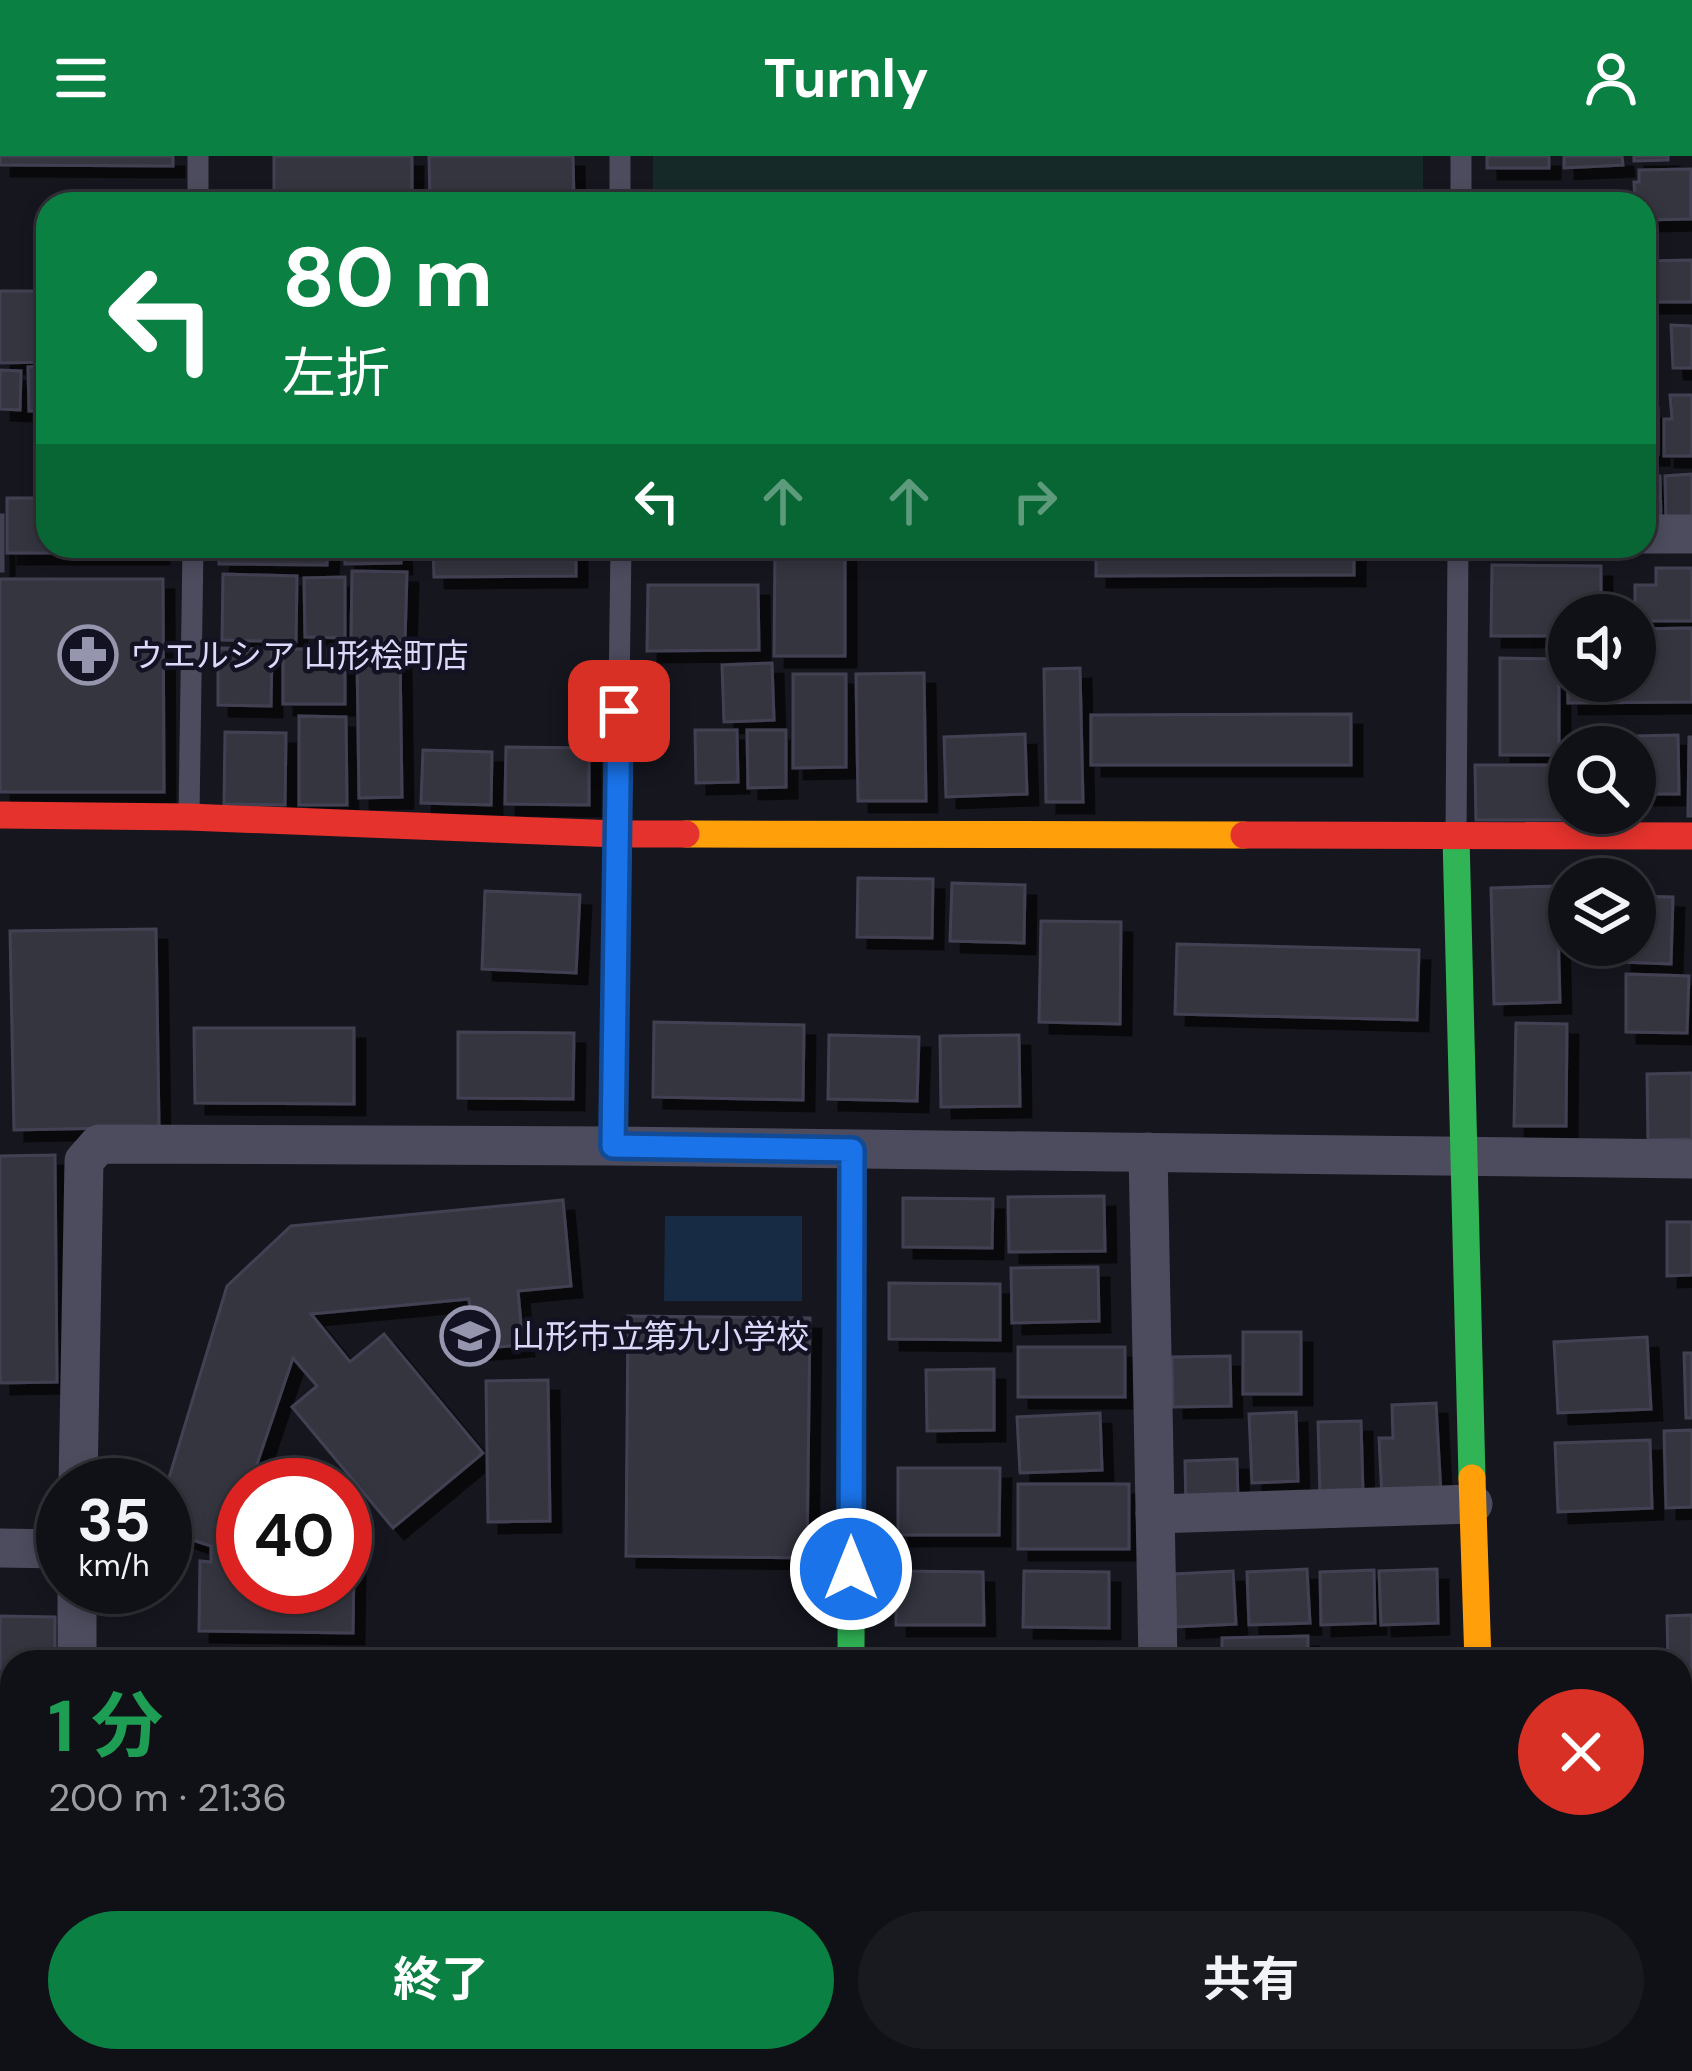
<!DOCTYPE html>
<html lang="ja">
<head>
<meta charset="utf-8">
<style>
  body { margin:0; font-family:"DM Sans","Noto Sans JP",sans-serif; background:#191920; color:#f1f3f6; height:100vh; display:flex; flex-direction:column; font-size:45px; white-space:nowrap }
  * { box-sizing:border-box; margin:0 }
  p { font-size:39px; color:#9c9da1 }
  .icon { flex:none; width:66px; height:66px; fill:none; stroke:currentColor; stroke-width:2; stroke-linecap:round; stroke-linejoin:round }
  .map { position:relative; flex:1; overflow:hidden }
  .side { position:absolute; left:0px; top:1494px; width:1692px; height:423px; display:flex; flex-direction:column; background:#101017; border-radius:36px 36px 0 0; box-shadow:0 6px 18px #0003,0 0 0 3px #303036 }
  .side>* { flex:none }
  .guide { position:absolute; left:36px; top:36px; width:1620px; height:366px; border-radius:36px; box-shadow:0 6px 18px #0003,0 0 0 3px #303036; background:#0b8043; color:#fff; overflow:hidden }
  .controls { position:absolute; left:1548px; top:438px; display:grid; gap:24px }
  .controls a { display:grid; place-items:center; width:108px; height:108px; border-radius:50%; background:#101017; box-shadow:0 6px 18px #0003,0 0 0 3px #303036; font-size:60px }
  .speed { position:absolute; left:36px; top:1302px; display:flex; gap:24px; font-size:60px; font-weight:700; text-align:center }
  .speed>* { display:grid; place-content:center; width:156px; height:156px; border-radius:50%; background:#101017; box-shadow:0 6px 18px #0003,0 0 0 3px #303036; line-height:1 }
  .speed small { font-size:30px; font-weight:400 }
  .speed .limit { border:18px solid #d22; background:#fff; color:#111 }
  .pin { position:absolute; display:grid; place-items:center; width:102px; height:102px; color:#fff; margin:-51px; border-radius:24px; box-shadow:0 6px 18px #0006 }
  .me { position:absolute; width:132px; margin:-66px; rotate:0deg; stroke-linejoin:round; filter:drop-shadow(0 0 9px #0008) }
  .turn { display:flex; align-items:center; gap:42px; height:252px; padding:0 48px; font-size:54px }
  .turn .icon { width:156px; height:156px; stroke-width:2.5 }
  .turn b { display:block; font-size:84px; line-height:102px }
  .lanes { display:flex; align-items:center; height:114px; padding:0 48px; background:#0003; justify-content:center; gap:60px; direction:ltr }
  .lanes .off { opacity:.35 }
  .round { display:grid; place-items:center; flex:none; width:126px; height:126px; border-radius:63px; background:#191920 }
  .overview { display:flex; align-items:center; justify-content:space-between; height:204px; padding:0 48px }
  h1 { font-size:72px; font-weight:700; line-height:90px; color:#1e9e55 }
  .action { display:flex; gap:24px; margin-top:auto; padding:24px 48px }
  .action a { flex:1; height:138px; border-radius:72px; background:#0b8043; color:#fff; font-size:48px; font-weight:700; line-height:138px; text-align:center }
  .action a+a { background:#191920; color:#f1f3f6 }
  header { display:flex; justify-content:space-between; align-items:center; height:156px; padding:0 48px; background:#0b8043; color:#fff; font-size:54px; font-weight:700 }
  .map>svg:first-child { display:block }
  .green { fill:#152929 }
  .water { fill:#172b44 }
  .building { fill:#353441; stroke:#434152; stroke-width:3; filter:url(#shadow) }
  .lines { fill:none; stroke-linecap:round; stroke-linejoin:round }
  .lane { stroke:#4c4c5e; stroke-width:21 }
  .street { stroke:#4c4c5e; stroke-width:39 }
  .fast { stroke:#30b455; stroke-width:27 }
  .slow { stroke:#ff9f0a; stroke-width:27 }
  .jam { stroke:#e5322d; stroke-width:27 }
  .route-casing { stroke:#114b97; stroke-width:30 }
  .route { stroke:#1a73e8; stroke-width:21 }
  .labels { text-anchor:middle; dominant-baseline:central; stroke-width:9; stroke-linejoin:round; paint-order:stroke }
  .poi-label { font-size:33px; fill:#dad9fa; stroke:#131223; text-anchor:start }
</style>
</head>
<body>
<header><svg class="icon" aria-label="menu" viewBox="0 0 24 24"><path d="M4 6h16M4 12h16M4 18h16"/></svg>Turnly<svg class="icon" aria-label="person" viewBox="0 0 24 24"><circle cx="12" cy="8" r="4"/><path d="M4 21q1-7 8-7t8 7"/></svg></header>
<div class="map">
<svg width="1692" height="1915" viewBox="0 0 1692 1915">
  <defs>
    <filter id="shadow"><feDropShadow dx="11" dy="11" stdDeviation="0" flood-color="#0009"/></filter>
  </defs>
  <rect width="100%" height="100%" fill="#16161f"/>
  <g class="green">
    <rect x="653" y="0" width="770" height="48"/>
    <path d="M139,1497L801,1500V1506H139Z"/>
  </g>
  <path class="water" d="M665,1060H802V1145H664Z"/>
  <g class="building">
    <path d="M0,0H173V10L0,9Z"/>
    <rect x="274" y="0" width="138" height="48"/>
    <path d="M429,0H573L574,48H430Z"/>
    <rect x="1487" y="0" width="62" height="12"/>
    <path d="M1564,0H1622L1623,9L1564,12Z"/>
    <path d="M1634,0H1668V4L1634,5Z"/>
    <path d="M1691,13V63L1644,64V48H1635L1634,26H1639V14Z"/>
    <path d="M1509,36V45L1533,44V48H1488L1487,38Z"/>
    <path d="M1692,104V146H1644V105Z"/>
    <path d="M0,135H48V206L0,207Z"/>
    <path d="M1671,169L1692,170V212H1673Z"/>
    <path d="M48,210V255H29L28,211Z"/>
    <path d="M0,214L21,215L20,254L0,253Z"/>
    <path d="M1670,239H1692V300H1664V263H1672Z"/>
    <rect x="1644" y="252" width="14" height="46"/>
    <path d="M1692,318V364L1666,365L1665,320Z"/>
    <path d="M1644,320H1660L1661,364L1644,365Z"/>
    <path d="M7,342H48V390H158V397H7Z"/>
    <rect x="0" y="359" width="3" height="56"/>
    <path d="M220,390H328L327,409L219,408Z"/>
    <path d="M344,390H400L401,407L345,408Z"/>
    <path d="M433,390H576V420L434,421Z"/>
    <path d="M1096,390H1354V419L1096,420Z"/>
    <path d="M775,395H845V500H774Z"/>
    <path d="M1492,409L1601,410V459H1569V465H1558V480H1491Z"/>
    <path d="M1656,412H1692V465H1635V429H1656Z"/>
    <path d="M352,415L407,416L405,485H351Z"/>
    <path d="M223,418L297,420L296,486L222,484Z"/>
    <path d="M345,421V482L305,481L304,422Z"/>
    <path d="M0,423H163L164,636H0Z"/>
    <path d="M648,429H758L759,494L647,495Z"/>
    <path d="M1692,472V546L1568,547L1567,474L1569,525H1635V473Z"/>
    <path d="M218,492L272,493L271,550L218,549Z"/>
    <rect x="283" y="493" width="62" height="55"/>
    <path d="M400,497L402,641L359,642L357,498Z"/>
    <path d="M1500,502L1559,503V599H1500Z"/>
    <path d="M772,507L774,564L724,566L722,509Z"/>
    <path d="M1080,512L1083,646H1046L1044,513Z"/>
    <path d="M924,517L926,645H858L856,518Z"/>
    <path d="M793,518H846V611L793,612Z"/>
    <path d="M1351,558V609H1091V559Z"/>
    <path d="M299,560L346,561L347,649H299Z"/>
    <path d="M695,574H737L738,626L696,627Z"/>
    <path d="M747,574H786V631L748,632Z"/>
    <path d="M225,576L286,577L285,649L224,648Z"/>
    <path d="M1025,578L1027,638L946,641L944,581Z"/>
    <path d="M1678,579L1679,638H1635V591H1594V581Z"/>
    <path d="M1689,581H1692V660H1688Z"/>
    <path d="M506,591L589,592V649L505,648Z"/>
    <path d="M423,594L492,596L491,649L421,647Z"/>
    <path d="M1475,609H1563V664H1476Z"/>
    <path d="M858,722L933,723L932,782L857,781Z"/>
    <path d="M952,727L1025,729L1024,787L950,785Z"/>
    <path d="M1557,730L1560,846L1494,848L1491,732Z"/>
    <path d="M485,735L580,739L576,817L482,813Z"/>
    <path d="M1635,740L1673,741L1671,808L1621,806V789H1635Z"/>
    <path d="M1041,765L1121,766L1120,868L1039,866Z"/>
    <path d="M156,773L159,971L14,974L10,775Z"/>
    <path d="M1177,788L1419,794L1417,864L1175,858Z"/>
    <path d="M1626,818L1689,820L1687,877L1626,876Z"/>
    <path d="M654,866L804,869L803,944L653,941Z"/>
    <path d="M1516,867L1567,868L1566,970H1514Z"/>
    <path d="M194,872H354V948L195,947Z"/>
    <path d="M458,876L574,877L573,943L458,942Z"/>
    <path d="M829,879L919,881L917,945L828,943Z"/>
    <path d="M1019,879L1020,950L941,951L940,880Z"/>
    <path d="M1692,917V983L1648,984L1647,918Z"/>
    <path d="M55,999L57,1226L0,1227V1000Z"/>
    <path d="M1104,1040L1105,1095L1009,1096L1008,1041Z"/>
    <path d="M903,1042L993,1043L992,1092L903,1091Z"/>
    <path d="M563,1044L571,1130L518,1135L523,1189L474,1193L469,1143L311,1158L350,1206L384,1178L483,1297L393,1372L292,1251L317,1230L293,1202L257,1308L279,1315L274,1329H243V1431H345V1406H354L353,1477L199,1475L200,1405L211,1406V1390L165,1375V1335L227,1130L291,1070Z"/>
    <path d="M1667,1066H1692V1119L1667,1120Z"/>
    <path d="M1098,1111L1099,1165L1012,1167L1011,1112Z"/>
    <path d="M889,1127L1000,1128V1184L889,1183Z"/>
    <path d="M628,1160L810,1162L807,1402L626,1400Z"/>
    <rect x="1243" y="1176" width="58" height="62"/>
    <path d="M1647,1181L1651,1253L1558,1257L1554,1186Z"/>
    <rect x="1018" y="1191" width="107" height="50"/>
    <path d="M1684,1197H1692V1262H1686Z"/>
    <path d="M1230,1200L1231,1250L1173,1251L1172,1201Z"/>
    <path d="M994,1213V1274L927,1275L926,1214Z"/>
    <path d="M548,1224L550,1365L488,1366L486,1225Z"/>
    <path d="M1436,1247L1441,1339L1382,1342L1379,1282H1393L1392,1249Z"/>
    <path d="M1296,1256L1298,1325L1252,1327L1249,1258Z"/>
    <path d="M1100,1257L1102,1314L1020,1317L1017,1261Z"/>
    <path d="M1361,1265L1363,1338L1320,1340L1318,1266Z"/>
    <path d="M1692,1274V1351L1666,1352L1664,1275Z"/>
    <path d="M1650,1284L1652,1352L1558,1356L1555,1287Z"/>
    <path d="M1237,1303L1238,1349L1186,1351L1185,1305Z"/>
    <path d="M898,1312H1000L999,1379H898Z"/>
    <rect x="1018" y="1328" width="111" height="65"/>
    <path d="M1307,1413L1310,1467L1249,1469L1247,1416Z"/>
    <path d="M1437,1413L1438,1467L1381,1469L1379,1415Z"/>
    <path d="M1374,1414L1375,1467L1321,1469L1320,1416Z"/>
    <path d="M896,1415L983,1416L984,1469H896Z"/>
    <path d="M1024,1415L1109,1416V1472L1023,1471Z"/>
    <path d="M1233,1415L1236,1468L1176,1471L1174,1418Z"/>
    <path d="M1692,1459V1524H1680V1506H1668L1667,1460Z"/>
    <path d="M0,1460L55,1461V1506H12V1726H0Z"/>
    <path d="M1308,1480V1506H1222V1482Z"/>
    <rect x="1680" y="1653" width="12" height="58"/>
    <rect x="1680" y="1724" width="12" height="58"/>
    <rect x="0" y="1744" width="12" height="57"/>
    <path d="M1692,1830V1886H1680V1831Z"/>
    <path d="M120,1905H198V1915H119Z"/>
  </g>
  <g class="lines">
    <g class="lane">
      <path d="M620,0V48"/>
      <path d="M198,48V0"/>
      <path d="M1461,48V0"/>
      <path d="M189,660L193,390"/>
      <path d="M1456,680L1458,390"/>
      <path d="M613,990L621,390"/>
    </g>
    <g class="street">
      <path d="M1644,378H1692"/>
      <path d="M1148,996L1158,1506"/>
      <path d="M78,1329L84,1005L99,988L613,990L1692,1003"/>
      <path d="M1155,1358L1473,1348"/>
      <path d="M0,1392L63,1393"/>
      <path d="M77,1431V1506"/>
      <path d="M607,1905V1915"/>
      <path d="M1426,1905L1692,1914"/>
      <path d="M73,1915V1905"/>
    </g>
    <g class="fast">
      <path d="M1456,681L1472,1322"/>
      <path d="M851,1506L852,994"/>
      <path d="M1492,1905V1915"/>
    </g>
    <g class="slow">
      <path d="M686,678L1244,679"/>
      <path d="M1472,1322L1478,1506"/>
    </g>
    <g class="jam">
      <path d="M0,659L189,661L617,678H686"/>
      <path d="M1244,679L1692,680"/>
    </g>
  </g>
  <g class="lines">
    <defs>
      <path id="route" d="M619,555L613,990L852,994L851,1413"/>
    </defs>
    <use href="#route" class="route-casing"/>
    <use href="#route" class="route"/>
  </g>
  <defs>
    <symbol id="pharmacy-ring" viewBox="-11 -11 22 22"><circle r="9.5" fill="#131223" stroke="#9595ad" stroke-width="1.5"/><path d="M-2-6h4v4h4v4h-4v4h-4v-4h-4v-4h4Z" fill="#9595ad"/></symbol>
    <symbol id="school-ring" viewBox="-11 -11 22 22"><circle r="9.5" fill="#131223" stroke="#9595ad" stroke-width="1.5"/><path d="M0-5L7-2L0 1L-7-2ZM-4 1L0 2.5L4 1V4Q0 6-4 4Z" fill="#9595ad"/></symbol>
  </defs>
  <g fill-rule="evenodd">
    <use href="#pharmacy-ring" x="55" y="466" width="66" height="66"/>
    <use href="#school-ring" x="437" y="1147" width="66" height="66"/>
  </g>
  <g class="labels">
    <g class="poi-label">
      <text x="130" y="499">ウエルシア 山形桧町店</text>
      <text x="512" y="1180">山形市立第九小学校</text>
    </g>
  </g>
</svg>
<div class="controls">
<a><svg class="icon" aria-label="sound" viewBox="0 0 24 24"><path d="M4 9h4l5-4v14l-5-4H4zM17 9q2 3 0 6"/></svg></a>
<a><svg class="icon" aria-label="search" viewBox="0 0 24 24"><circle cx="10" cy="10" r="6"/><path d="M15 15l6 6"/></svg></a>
<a><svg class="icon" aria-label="layers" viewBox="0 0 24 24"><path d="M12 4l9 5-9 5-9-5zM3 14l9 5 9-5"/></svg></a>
</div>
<div class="speed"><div>35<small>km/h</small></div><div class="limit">40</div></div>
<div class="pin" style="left:619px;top:555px;background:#d93025"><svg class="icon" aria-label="arrive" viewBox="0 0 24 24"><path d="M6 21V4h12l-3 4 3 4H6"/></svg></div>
<svg class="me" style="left:851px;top:1413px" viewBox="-20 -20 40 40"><circle r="17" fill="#1a73e8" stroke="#fff" stroke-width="3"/><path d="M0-11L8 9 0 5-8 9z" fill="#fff"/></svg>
<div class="guide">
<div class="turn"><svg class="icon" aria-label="left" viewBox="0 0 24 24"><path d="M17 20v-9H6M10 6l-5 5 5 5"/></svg><div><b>80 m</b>左折</div></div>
<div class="lanes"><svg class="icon" aria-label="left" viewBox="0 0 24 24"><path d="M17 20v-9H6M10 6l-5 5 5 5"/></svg><svg class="icon off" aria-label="ahead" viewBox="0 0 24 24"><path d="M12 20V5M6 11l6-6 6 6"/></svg><svg class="icon off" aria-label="ahead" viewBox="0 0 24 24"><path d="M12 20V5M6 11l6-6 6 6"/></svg><svg class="icon off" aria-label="right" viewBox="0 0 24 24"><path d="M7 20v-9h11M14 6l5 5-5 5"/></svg></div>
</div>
<section class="side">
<div class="overview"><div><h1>1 分</h1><p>200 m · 21:36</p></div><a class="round" style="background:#d93025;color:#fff"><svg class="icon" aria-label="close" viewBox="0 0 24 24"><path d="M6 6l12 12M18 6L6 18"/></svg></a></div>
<div class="action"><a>終了</a><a>共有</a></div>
</section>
</div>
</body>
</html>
